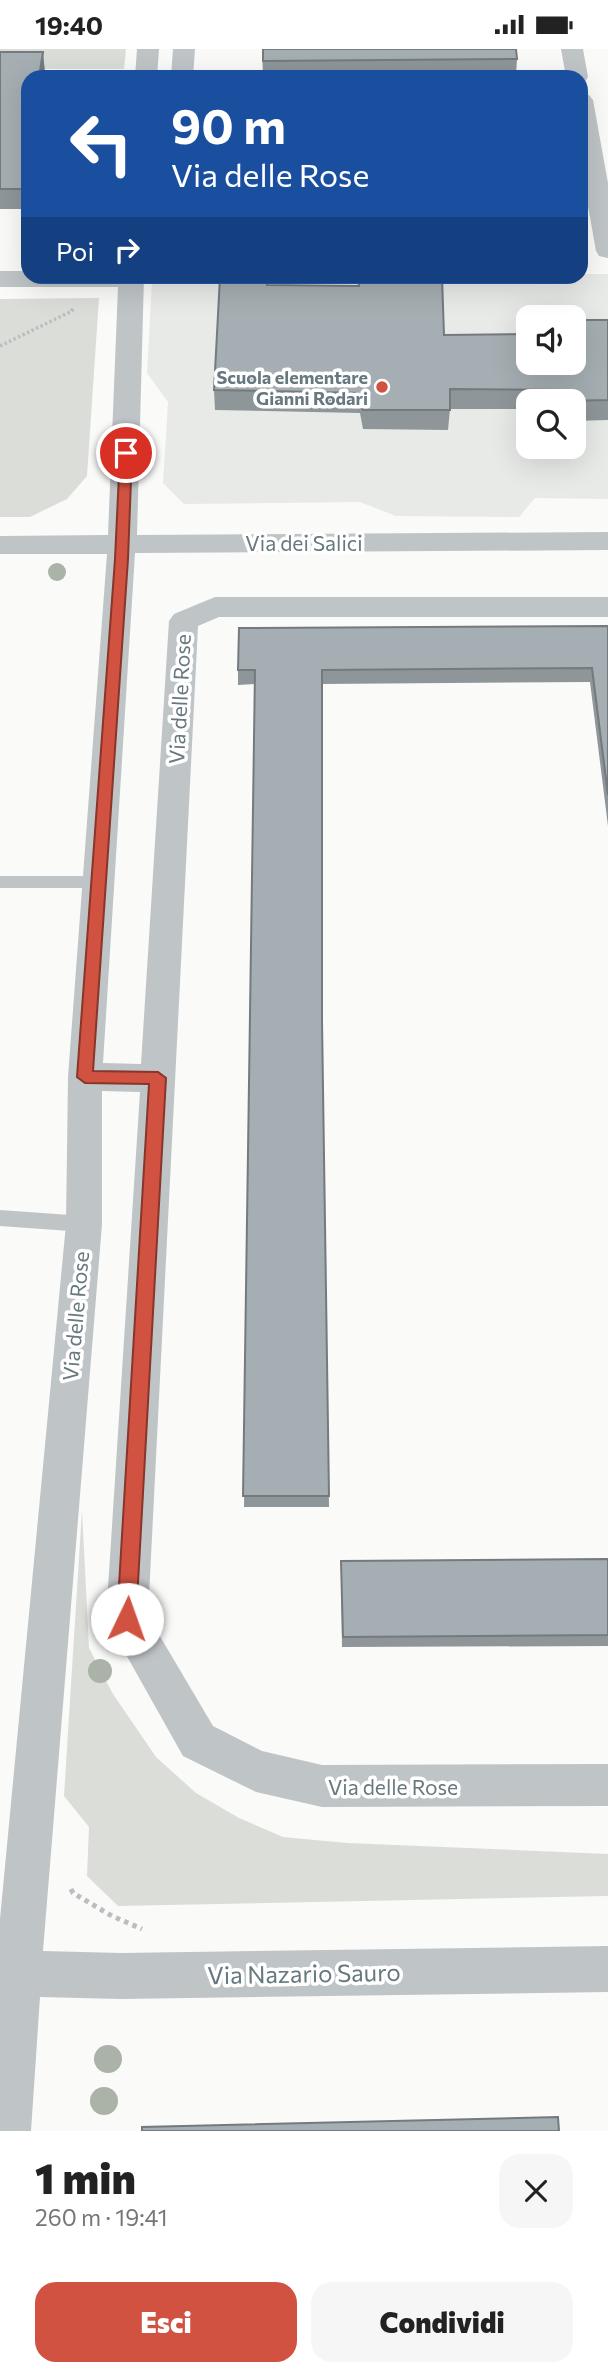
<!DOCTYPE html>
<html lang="it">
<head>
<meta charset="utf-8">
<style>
  body { margin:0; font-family:Commissioner,sans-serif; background:#f6f6f6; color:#222; height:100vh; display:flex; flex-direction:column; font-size:26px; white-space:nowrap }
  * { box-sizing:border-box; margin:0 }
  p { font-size:23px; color:#767676 }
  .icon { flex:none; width:38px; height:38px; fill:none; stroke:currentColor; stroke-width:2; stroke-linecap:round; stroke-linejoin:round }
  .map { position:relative; height:2082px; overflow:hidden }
  .sheet { display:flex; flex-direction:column; background:#fff; flex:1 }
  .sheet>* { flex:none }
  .top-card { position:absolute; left:21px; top:21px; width:567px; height:214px; border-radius:21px; box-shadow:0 7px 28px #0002; background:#1a4fa0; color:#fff; overflow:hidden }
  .buttons { position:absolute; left:516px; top:256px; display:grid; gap:14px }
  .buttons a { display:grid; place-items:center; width:70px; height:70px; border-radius:14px; background:#fff; box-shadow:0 7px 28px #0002; font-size:35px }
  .pin { position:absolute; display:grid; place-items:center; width:60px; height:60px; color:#fff; margin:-30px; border:4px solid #fff; border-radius:50%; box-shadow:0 2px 7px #0007 }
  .me { position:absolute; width:77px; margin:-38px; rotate:3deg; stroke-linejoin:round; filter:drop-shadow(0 0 5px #0008) }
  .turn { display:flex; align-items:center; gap:24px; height:147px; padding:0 35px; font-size:32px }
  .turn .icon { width:91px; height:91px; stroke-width:2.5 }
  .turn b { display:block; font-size:49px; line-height:60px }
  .then { display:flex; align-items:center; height:66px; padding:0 35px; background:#0003; gap:14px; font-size:26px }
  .round { display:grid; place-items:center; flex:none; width:74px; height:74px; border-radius:21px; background:#f6f6f6 }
  .headline { display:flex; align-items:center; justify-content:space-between; height:119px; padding:0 35px }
  h1 { font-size:42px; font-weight:800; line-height:52px }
  .primary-button { display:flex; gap:14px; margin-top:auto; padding:14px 35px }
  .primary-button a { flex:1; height:80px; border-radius:21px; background:#d15241; color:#fff; font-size:28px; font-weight:800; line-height:80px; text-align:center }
  .primary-button a+a { background:#f6f6f6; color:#222 }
  .status { display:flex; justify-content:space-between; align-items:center; height:49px; padding:0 35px; background:#fff; direction:ltr }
  .status svg { height:19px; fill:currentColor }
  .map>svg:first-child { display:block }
  .built { fill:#e8eae8; fill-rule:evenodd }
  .green { fill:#dbded8 }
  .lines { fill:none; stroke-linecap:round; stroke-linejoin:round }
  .path-far1 { stroke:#babec0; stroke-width:3.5; stroke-dasharray:2.5 2.5; stroke-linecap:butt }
  .path { stroke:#babec0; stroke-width:5; stroke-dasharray:4.5 4.5; stroke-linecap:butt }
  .lane { fill:#bfc4c7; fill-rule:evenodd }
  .street { fill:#bfc4c7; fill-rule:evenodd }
  .tree { fill:#abb2a8 }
  .wall { fill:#8e9699 }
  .shaded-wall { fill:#747a7d }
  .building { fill:#a5aeb2; stroke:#747a7d; stroke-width:2 }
  .route { fill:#d15241; stroke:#88352a; stroke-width:2 }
  .poi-dot { fill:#d15241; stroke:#fff; stroke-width:2.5 }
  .labels { text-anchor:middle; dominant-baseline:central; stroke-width:7; stroke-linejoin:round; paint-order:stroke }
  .far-poi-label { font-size:18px; font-weight:bold; fill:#67787f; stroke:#fff; text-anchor:end }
  .street-label { font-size:21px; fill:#67787f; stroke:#fff }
  .near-street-label { font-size:24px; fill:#67787f; stroke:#fff }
</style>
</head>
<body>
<div class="status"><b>19:40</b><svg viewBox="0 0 49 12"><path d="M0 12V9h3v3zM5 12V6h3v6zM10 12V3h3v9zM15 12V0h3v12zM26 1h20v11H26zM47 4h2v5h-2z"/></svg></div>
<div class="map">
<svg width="608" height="2082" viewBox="0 0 608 2082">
  <rect width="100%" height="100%" fill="#fafaf8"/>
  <path class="built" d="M581,225H608V450L535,449L519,468L396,467L360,453L184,455L163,434L168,353L147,324L152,232L581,228ZM528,268H574V313H528ZM528,352H574V397H528Z"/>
  <g class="green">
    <path d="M0,0H126L124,20H0Z"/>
    <path d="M99,249L87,427L67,450L30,468H0V250Z"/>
    <path d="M82,1461L89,1599L113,1645L156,1708L196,1744L239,1769L283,1788L347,1794L608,1805V1847L118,1857L87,1827L89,1778L64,1747Z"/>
  </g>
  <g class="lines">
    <path class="path-far1" d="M0,297L72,262V259"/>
    <path class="path" d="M71,1840L73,1844L112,1867L142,1880"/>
    <g class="lane">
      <path d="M0,827H100L108,833L100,839H0Z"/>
      <path d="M0,1161L84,1167L90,1170L93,1175L90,1180L84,1183L0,1177Z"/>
    </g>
    <g class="street">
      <path d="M137,0H159L157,28H135Z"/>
      <path d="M173,0H195L193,28H171Z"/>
      <path d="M561,0H583L588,28L585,33L581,34V28H566Z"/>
      <path d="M581,44L589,46L593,51L608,134V209L599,207L596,202L581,118Z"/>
      <path d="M0,222H28V228H144L137,486L608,483V501L135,504L103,1014L141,1015L169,572L174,565L215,548H608V568H219L198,577L148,1567L213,1677L262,1702L322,1716L608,1715V1757L322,1758L256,1743L183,1707L106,1570L140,1043L102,1042V1175L43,1902L121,1904L608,1897V1943L121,1950L40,1948L31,2082H0V1870L66,1175L68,1028L107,505H0V487L108,486L118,238H0Z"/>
    </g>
  </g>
  <g class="tree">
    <circle cx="57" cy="523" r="9"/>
    <circle cx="100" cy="1622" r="12"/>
    <circle cx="108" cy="2010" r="14"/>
    <circle cx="104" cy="2052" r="14"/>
  </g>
  <g class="wall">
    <path d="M262,0L517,10L516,27L554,28H263Z"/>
    <path d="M0,3L45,23L44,28H28L26,160H0Z"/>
    <path d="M358,229L444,286L528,313L608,271V371L574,372V352H528V360H450L448,381L363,380L360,364L215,361L214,341L267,236L358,237Z"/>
    <path d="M608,577V777L590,633L322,635V971L329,1458H244L255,635L238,636V621Z"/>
    <path d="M608,1510V1597L342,1598L341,1512Z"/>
  </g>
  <g class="shaded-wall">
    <path d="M43,3L45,23L44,28H39Z"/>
    <path d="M28,111V147L26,160L24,140Z"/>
  </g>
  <g class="building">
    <path d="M263,0H516L517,10L263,12Z"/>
    <path d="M0,3H43L39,28H28V111L24,140H0Z"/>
    <path d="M498,27H554V28H499Z"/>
    <path d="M220,228H267V236L359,237L358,229L442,228L444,286L528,285V313H574V271H608V351L564,352L565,341L450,340V361H363L360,344L214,341Z"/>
    <path d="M608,577V746L592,619L322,621V971L329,1447H243L255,621H238L239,579Z"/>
    <path d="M608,1510V1586L343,1588L341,1512Z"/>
    <path d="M558,2068L559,2082H142V2078Z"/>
  </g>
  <path class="route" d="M126,400L132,404L128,510L93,1022L158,1023L166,1029L136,1570L133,1577L127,1579L120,1577L117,1570L149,1035L85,1034L77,1028L115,510L120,404Z"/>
  <circle class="poi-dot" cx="382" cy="338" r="7"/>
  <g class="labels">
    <g class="far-poi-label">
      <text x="368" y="328">Scuola elementare<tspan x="368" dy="21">Gianni Rodari</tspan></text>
    </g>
    <g class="street-label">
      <text x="304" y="493">Via dei Salici</text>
      <text transform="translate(179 650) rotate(-87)">Via delle Rose</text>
      <text transform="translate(75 1267) rotate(-85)">Via delle Rose</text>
      <text x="393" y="1737">Via delle Rose</text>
    </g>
    <g class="near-street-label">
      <text transform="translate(304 1924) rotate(-1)">Via Nazario Sauro</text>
    </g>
  </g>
</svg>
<div class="buttons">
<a><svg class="icon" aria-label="sound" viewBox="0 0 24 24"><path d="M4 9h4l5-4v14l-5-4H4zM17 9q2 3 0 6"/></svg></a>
<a><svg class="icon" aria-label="search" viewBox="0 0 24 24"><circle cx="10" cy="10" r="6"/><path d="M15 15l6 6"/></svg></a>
</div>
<div class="pin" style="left:126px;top:404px;background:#d93025"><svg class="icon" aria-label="arrive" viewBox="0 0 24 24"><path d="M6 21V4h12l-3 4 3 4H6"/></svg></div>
<svg class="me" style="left:127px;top:1570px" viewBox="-20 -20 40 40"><circle r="19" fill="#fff"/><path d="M0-13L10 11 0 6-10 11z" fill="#d15241"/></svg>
<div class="top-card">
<div class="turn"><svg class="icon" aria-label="left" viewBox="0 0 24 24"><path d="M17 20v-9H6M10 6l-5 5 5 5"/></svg><div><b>90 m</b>Via delle Rose</div></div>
<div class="then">Poi<svg class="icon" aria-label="right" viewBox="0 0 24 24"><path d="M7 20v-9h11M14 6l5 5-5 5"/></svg></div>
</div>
</div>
<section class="sheet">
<div class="headline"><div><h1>1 min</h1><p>260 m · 19:41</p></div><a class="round"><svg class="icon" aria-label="close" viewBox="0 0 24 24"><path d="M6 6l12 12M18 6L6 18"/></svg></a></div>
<div class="primary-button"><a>Esci</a><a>Condividi</a></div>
</section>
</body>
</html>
